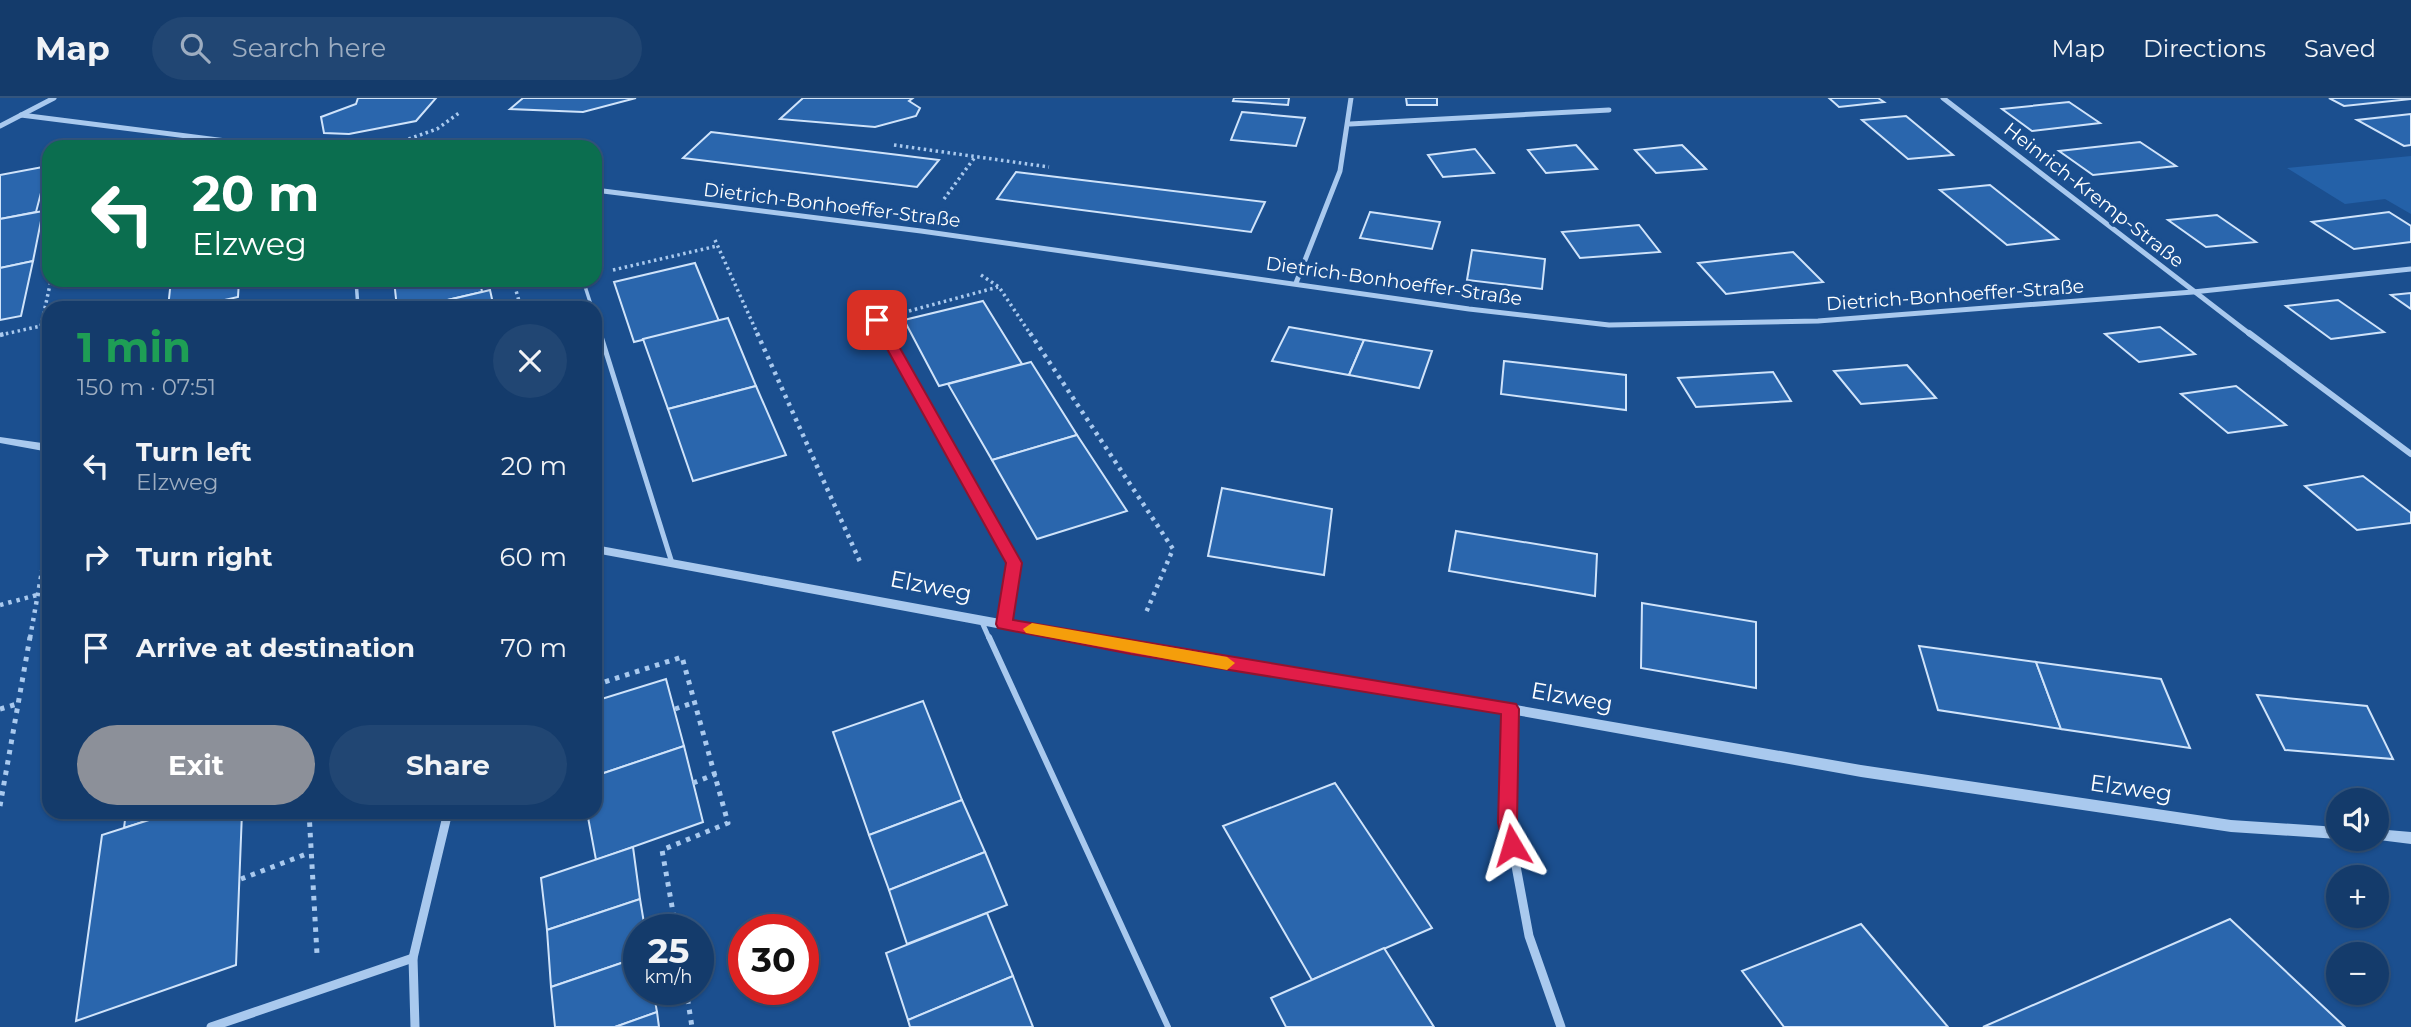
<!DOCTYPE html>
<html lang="en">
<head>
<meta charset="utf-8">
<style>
  body { margin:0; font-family:Montserrat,sans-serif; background:#214673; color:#f1f3f6; height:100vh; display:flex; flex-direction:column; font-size:26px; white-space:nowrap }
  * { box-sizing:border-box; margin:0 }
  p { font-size:23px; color:#9dadc1 }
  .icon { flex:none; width:38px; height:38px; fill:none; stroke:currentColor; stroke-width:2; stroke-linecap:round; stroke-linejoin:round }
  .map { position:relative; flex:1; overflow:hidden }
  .panel { position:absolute; left:42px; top:203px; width:560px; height:518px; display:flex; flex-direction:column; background:#143b6b; border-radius:21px; box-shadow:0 2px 5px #0004,0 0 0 2px #33557e }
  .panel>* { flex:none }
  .banner { position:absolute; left:42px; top:42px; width:560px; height:147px; border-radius:21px; box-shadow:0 2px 5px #0004,0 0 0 2px #33557e; background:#0b6e4f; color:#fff; overflow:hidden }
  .fabs { position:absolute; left:2326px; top:690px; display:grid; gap:14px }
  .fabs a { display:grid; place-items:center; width:63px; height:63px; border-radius:50%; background:#143b6b; box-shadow:0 2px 5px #0004,0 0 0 2px #33557e; font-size:35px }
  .speed { position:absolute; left:623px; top:816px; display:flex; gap:14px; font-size:35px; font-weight:700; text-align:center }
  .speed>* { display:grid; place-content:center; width:91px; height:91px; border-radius:50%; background:#143b6b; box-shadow:0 2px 5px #0004,0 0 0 2px #33557e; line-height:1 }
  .speed small { font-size:18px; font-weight:400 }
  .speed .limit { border:10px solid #d22; background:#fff; color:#111 }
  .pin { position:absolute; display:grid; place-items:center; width:60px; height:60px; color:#fff; margin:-30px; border-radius:14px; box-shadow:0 4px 10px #0006 }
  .me { position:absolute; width:77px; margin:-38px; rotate:353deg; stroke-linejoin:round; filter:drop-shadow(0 0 5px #0008) }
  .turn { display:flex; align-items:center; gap:24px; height:147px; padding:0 35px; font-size:32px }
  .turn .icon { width:91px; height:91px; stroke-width:2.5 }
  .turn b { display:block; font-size:49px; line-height:60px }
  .round { display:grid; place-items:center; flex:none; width:74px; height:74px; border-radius:37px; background:#214673 }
  .summary { display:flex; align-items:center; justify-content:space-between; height:119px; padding:0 35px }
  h1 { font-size:42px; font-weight:700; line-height:52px; color:#1e9e55 }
  .cta { display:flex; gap:14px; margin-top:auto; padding:14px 35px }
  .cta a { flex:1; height:80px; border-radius:42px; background:#8c9099; color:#fff; font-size:28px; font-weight:700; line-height:80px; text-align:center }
  .cta a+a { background:#214673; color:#f1f3f6 }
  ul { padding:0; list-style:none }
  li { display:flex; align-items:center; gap:21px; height:91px; padding:0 35px }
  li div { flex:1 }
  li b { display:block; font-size:26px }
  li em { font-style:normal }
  header { display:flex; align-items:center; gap:42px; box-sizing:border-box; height:98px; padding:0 35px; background:#143b6b; border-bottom:2px solid #33557e }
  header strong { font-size:33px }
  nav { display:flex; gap:38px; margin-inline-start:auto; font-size:24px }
  .search { width:490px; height:63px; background:#214673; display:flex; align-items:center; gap:18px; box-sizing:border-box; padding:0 24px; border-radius:38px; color:#9dadc1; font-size:26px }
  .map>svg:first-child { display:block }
  .green { fill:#2461a8 }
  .building { fill:#2a66ad; stroke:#cfe3fa; stroke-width:2 }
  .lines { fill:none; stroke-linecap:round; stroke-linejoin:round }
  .path-far2 { stroke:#a9c9ee; stroke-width:3.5; stroke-dasharray:2.5 3.5; stroke-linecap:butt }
  .path-far1 { stroke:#a9c9ee; stroke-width:4.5; stroke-dasharray:3.5 5; stroke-linecap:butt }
  .path { stroke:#a9c9ee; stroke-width:5; stroke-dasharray:4.5 6; stroke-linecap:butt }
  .service-far2 { stroke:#a9c9ee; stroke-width:3.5 }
  .service-far1 { stroke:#a9c9ee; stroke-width:5 }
  .service { stroke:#a9c9ee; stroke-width:6 }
  .minor-far2 { stroke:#a9c9ee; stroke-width:5 }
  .minor-far1 { stroke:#a9c9ee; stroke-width:6 }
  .minor { stroke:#a9c9ee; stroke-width:9 }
  .tertiary { fill:#a9c9ee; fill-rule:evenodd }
  .route { fill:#e11d48; stroke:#92132f; stroke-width:2 }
  .slow { fill:#f59e0b }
  .labels { text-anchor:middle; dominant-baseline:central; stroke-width:7; stroke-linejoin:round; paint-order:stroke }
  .far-street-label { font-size:19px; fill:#fff; stroke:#1b4f8f }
  .street-label { font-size:23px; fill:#fff; stroke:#1b4f8f }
</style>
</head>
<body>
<header>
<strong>Map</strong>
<div class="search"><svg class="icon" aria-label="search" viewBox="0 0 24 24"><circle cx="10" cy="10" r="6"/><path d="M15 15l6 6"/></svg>Search here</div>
<nav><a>Map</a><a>Directions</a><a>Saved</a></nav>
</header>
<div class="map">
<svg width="2411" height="929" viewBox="0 0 2411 929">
  <rect width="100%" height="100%" fill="#1b4f8f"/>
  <path class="green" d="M2411,58V116L2385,101L2345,106L2287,70Z"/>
  <g class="building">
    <path d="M358,0H436L416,23L349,36L324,35L321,19L356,6Z"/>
    <path d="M523,0H636L583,14L510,11Z"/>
    <path d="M803,0H913L909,3L920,10L916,18L875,29L780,21Z"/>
    <path d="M1234,0H1289L1288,7L1233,3Z"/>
    <path d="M1406,0H1437V7H1407Z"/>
    <path d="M1829,0H1878L1884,4L1839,9Z"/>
    <path d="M2329,0H2411V1L2344,8Z"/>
    <path d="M2069,4L2100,25L2032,33L2002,11Z"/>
    <path d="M1242,14L1305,20L1296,48L1231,42Z"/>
    <path d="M2411,16V47L2404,48L2357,22Z"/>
    <path d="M1906,18L1953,57L1908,61L1862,22Z"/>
    <path d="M711,34L899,57L939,62L917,89L683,60Z"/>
    <path d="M2140,44L2176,68L2093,77L2059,53Z"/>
    <path d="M1576,47L1597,71L1546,75L1528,52Z"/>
    <path d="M1682,47L1706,71L1656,75L1635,52Z"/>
    <path d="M1475,51L1494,75L1443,79L1428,57Z"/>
    <path d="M48,68L36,114L0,121V77Z"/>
    <path d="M1016,74L1057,79L1265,104L1251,134L997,101Z"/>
    <path d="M1990,87L2058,141L2007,147L1940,92Z"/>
    <path d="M43,113L33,163L0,170V121Z"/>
    <path d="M1370,114L1440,124L1432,151L1360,140Z"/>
    <path d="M2389,114L2411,128V144L2354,151L2312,124Z"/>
    <path d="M2217,117L2256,144L2206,149L2168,122Z"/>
    <path d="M1639,127L1660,154L1580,160L1562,134Z"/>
    <path d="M1472,152L1545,161L1542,191L1467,182Z"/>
    <path d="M1793,154L1823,184L1726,196L1698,165Z"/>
    <path d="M33,163L21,218L0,222V170Z"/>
    <path d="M695,165L719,223L634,244L614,184Z"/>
    <path d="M171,182H239L238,199L189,210H168Z"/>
    <path d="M394,182H480L482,194L413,210H397Z"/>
    <path d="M490,192L494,210H413L482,194Z"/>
    <path d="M2411,195V211L2391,197Z"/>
    <path d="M2338,202L2384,234L2331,241L2286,208Z"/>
    <path d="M983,203L1022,266L939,288L904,222Z"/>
    <path d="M728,220L756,288L668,311L643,241Z"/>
    <path d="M1289,229L1364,242L1349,277L1272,263Z"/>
    <path d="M2160,229L2195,256L2139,264L2105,236Z"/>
    <path d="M1364,242L1432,253L1419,290L1349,277Z"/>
    <path d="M1504,263L1626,277V312L1501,296Z"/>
    <path d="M1031,264L1077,337L992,362L948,286Z"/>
    <path d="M1907,267L1936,300L1861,306L1834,273Z"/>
    <path d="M1773,274L1791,303L1696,309L1678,280Z"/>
    <path d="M756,288L786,357L693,383L668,311Z"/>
    <path d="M2236,288L2286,327L2228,335L2181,296Z"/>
    <path d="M1077,337L1127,413L1037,441L992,362Z"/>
    <path d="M2363,378L2411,415V425L2357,432L2305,388Z"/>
    <path d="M1222,390L1332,411L1324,477L1208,458Z"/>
    <path d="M1456,433L1597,456L1595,498L1449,473Z"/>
    <path d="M1642,505L1756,524V590L1641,570Z"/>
    <path d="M1919,548L2036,564L2061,631L1938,612Z"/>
    <path d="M2036,564L2161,581L2190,650L2061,631Z"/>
    <path d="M666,581L684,648L595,678V603Z"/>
    <path d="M2257,597L2367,608L2393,661L2285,652Z"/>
    <path d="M923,603L962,702L869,737L833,634Z"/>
    <path d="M684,648L703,724L596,762L587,714H595V678Z"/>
    <path d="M1335,685L1432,830L1312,882L1223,728Z"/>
    <path d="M962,702L985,754L889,792L869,737Z"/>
    <path d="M126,714H174L124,730Z"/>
    <path d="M174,714H242L236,867L76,923L102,737Z"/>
    <path d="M633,749L640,801L547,832L541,780Z"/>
    <path d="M985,754L1007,807L907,846L889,792Z"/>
    <path d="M640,801L645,831H639V859L551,889L547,832Z"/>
    <path d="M987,815L1013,878L908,922L886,855Z"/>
    <path d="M2230,821L2345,929H1983Z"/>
    <path d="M1861,826L1948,929H1784L1742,873Z"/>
    <path d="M1384,850L1434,929H1286L1271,900Z"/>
    <path d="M639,859V891H653L657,914L615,929H555L551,889Z"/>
    <path d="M1013,878L1033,929H910L908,922Z"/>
    <path d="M657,914L659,929H615Z"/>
  </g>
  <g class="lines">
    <g class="path-far2">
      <path d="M894,47L1049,69"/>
      <path d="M386,49L437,31L459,15"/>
      <path d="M944,101L975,59"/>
      <path d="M715,142L758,237"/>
      <path d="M613,172L717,148"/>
      <path d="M981,177L999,189L1031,237"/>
      <path d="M513,182L521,210"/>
      <path d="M909,213L998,189"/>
      <path d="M0,237L41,228L51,182"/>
    </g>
    <g class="path-far1">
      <path d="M757,235L861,466"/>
      <path d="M1030,235L1173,451L1145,517"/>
      <path d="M0,237L8,235"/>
      <path d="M0,507L37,497"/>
      <path d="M30,540L49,434"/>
    </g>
    <g class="path">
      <path d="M595,587L682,559L728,725L662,752L676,831"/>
      <path d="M0,611L17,606"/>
      <path d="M675,611L695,604"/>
      <path d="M693,685L716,676"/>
      <path d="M0,708L30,539"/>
      <path d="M309,714L317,856"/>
      <path d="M241,781L309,755"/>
      <path d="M686,891L692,929"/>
    </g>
    <g class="service-far2">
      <path d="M356,182L358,210"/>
      <path d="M583,182L592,210"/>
      <path d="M595,221L600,237"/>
      <path d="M877,222L886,237"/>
    </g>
    <g class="service-far1">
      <path d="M600,235L672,465"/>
      <path d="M885,235L1014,465L1004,526"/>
      <path d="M981,522L989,540"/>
    </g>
    <path class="service" d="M989,539L1168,929"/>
    <g class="minor-far2">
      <path d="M1943,0L2251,237"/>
      <path d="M21,17L274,49"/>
      <path d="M1350,26L1609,12"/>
      <path d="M0,28L54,0"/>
      <path d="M595,92L921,133L1469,211L1609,227L1818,223L2193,194L2411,171"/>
      <path d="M1296,185L1340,73L1351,0"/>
    </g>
    <path class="minor-far1" d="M2249,235L2411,356"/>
    <g class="minor">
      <path d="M1510,611L1508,725L1529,838L1561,929"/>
      <path d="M211,929L413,860"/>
      <path d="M415,929L413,860L448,714"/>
    </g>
    <g class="tertiary">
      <path d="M0,339L49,346V354L0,345Z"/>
      <path d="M595,447L1131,545L1510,606L1861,667L2231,722L2338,729V740H2341L2338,741L2231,734L1861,679L1510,616L1131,555L595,455Z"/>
      <path d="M2376,731L2411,734V746L2371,741L2376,740Z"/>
    </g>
  </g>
  <path class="route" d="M877,218L884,222L1022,465L1013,522L1516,606L1519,611L1517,725L1522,747L1519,753H1505L1498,725L1501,616L1131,556L998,530L996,526L1006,465L871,222Z"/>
  <path class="slow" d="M1032,525L1227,559L1235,565L1227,572L1026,535L1023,531Z"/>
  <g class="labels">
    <g class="far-street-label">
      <text transform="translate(2094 97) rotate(38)">Heinrich-Kremp-Straße</text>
      <text transform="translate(832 107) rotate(7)">Dietrich-Bonhoeffer-Straße</text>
      <text transform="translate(1394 183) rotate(8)">Dietrich-Bonhoeffer-Straße</text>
      <text transform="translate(1955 197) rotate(-4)">Dietrich-Bonhoeffer-Straße</text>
    </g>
    <g class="street-label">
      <text transform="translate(931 488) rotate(11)">Elzweg</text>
      <text transform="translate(1572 599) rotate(10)">Elzweg</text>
      <text transform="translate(2131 690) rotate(8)">Elzweg</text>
    </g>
  </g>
</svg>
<div class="fabs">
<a><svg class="icon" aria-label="sound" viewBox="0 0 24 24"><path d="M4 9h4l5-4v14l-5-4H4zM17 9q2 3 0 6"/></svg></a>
<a>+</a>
<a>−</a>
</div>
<div class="speed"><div>25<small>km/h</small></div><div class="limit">30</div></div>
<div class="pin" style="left:877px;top:222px;background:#d93025"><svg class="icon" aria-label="arrive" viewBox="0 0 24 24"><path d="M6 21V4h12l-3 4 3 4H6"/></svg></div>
<svg class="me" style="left:1512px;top:747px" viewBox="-20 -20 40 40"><path d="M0-17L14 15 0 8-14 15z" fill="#e11d48" stroke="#fff" stroke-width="4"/></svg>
<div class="banner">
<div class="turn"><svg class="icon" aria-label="left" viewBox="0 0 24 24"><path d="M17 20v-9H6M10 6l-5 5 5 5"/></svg><div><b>20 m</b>Elzweg</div></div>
</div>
<section class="panel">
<div class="summary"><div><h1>1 min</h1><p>150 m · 07:51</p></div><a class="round"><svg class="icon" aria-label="close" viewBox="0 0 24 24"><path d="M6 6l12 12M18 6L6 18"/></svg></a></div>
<ul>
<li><svg class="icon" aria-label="left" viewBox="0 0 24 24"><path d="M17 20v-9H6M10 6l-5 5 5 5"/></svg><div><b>Turn left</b><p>Elzweg</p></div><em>20 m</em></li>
<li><svg class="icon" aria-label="right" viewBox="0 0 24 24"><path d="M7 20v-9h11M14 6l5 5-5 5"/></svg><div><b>Turn right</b></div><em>60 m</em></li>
<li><svg class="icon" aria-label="arrive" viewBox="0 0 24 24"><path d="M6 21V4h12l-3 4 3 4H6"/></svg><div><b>Arrive at destination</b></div><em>70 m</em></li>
</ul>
<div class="cta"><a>Exit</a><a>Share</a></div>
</section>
</div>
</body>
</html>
